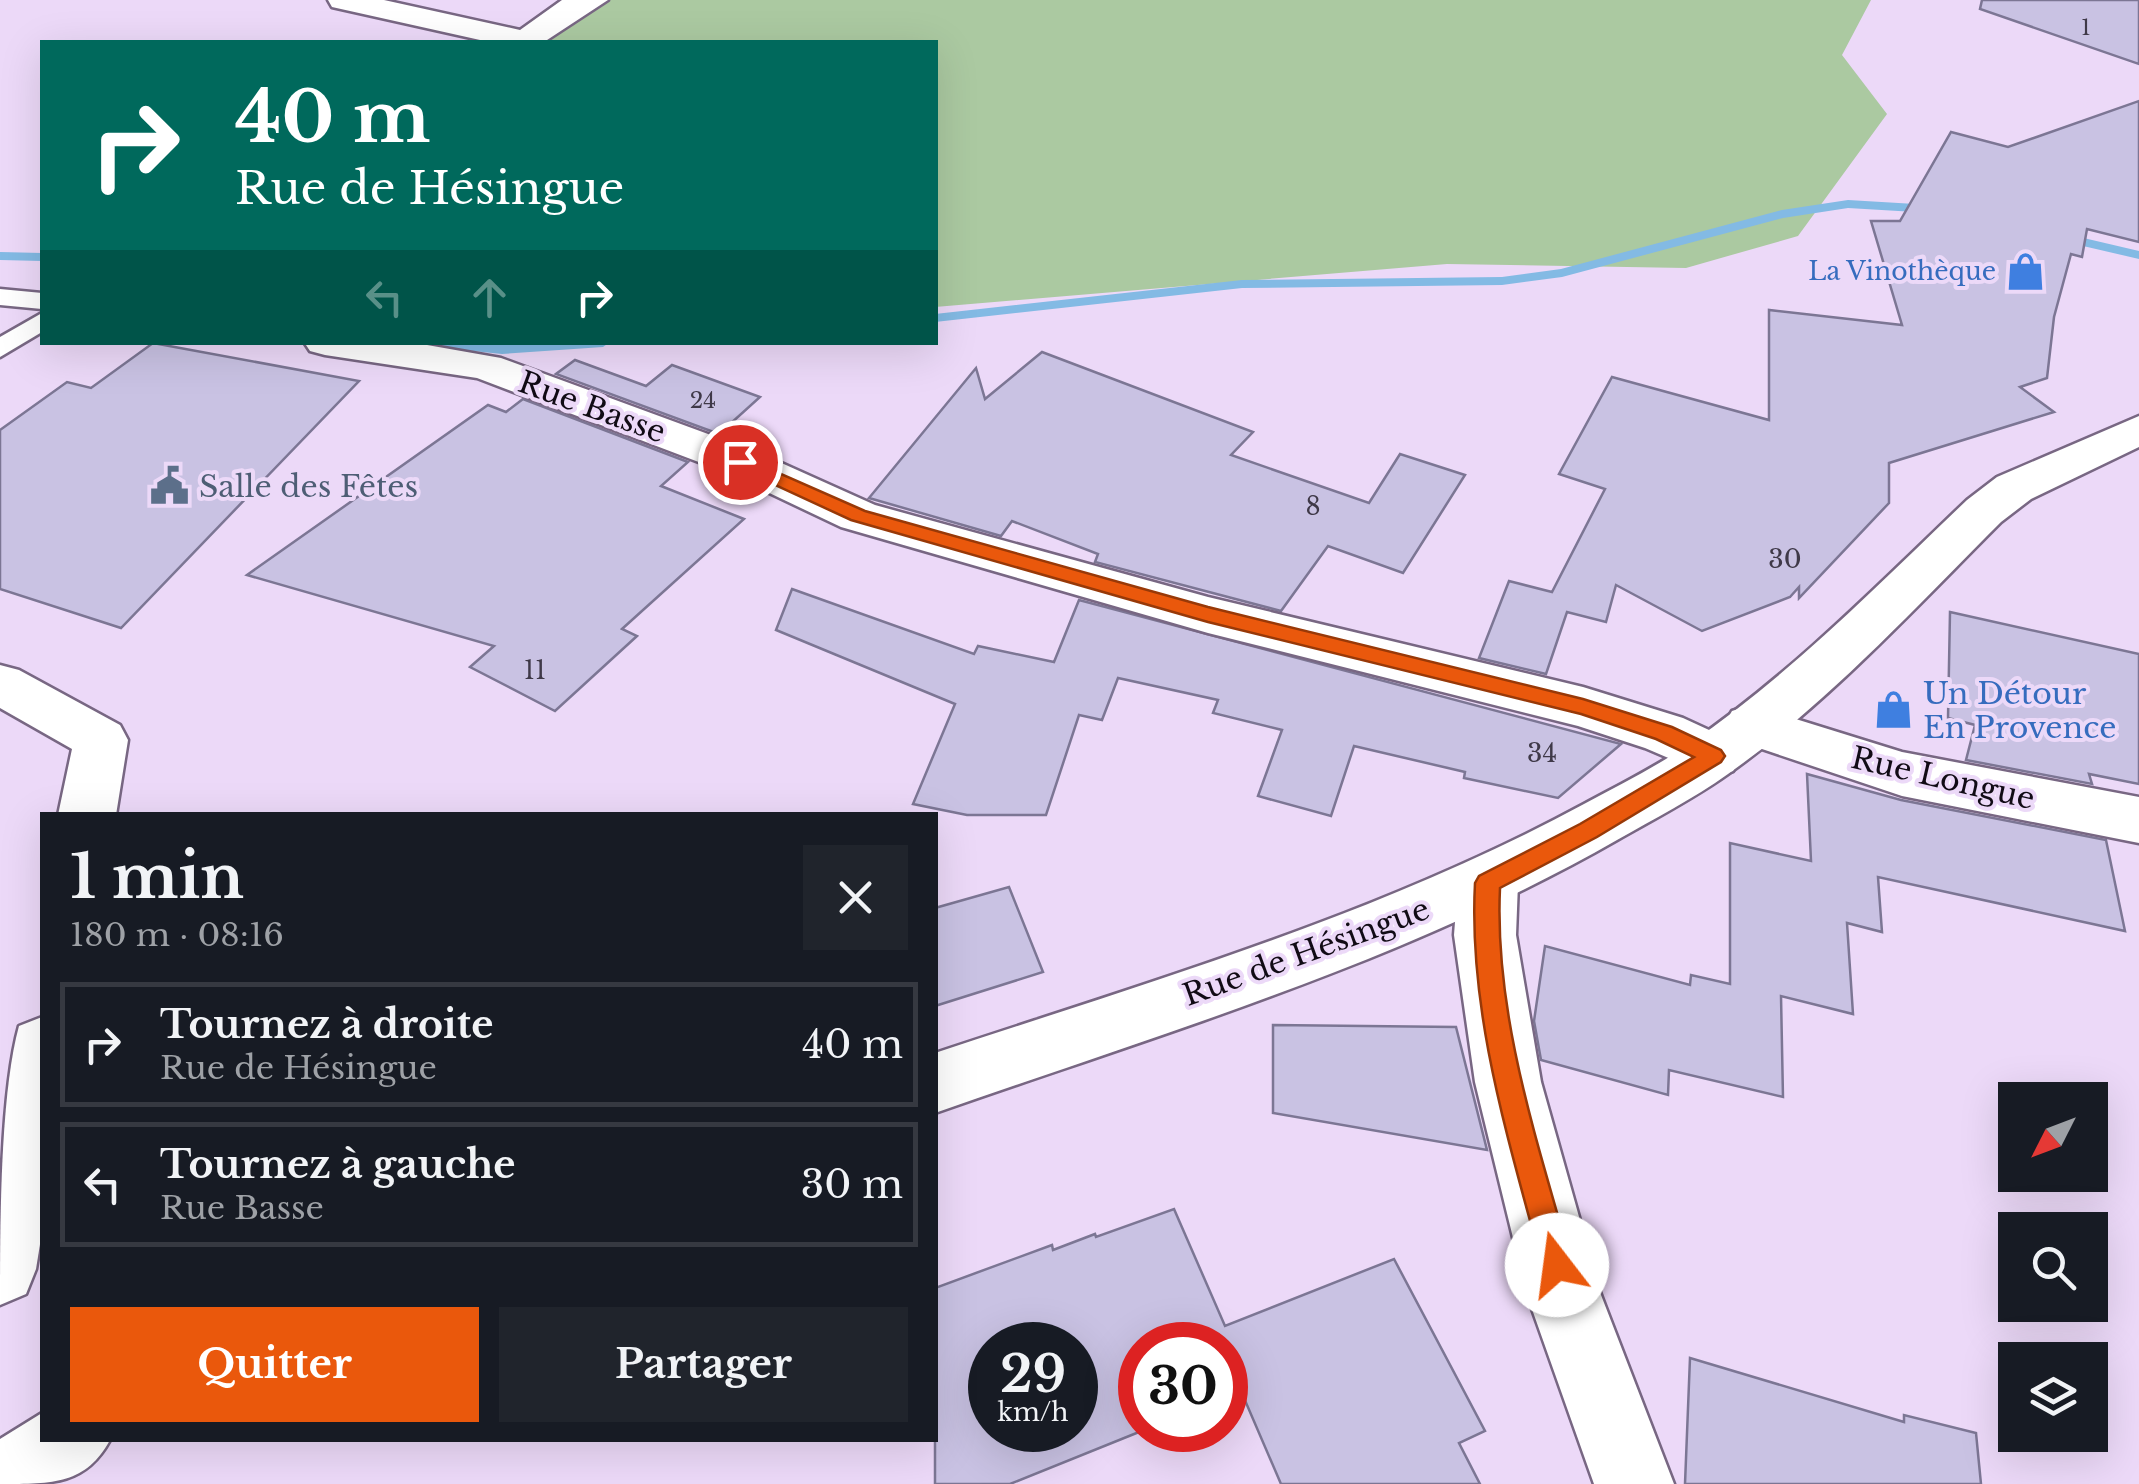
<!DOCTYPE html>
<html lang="fr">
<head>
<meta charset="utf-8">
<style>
  body { margin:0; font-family:"Libre Baskerville",serif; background:#20242c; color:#f1f3f6; height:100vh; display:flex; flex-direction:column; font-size:38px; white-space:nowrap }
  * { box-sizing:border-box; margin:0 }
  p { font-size:32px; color:#9ea1a6 }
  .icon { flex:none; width:55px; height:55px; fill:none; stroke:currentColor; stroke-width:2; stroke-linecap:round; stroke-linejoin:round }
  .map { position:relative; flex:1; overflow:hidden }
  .panel { position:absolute; left:40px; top:812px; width:898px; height:630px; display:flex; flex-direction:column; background:#171b24; border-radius:0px; box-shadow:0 10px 40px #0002 }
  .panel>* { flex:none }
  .banner { position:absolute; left:40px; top:40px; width:898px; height:305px; border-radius:0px; box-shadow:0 10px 40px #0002; background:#00695c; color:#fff; overflow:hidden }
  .needle { width:65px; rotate:228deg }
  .controls { position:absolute; left:1998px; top:1082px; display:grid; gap:20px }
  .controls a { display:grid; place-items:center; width:110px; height:110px; border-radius:0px; background:#171b24; box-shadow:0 10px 40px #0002; font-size:50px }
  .speed { position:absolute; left:968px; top:1322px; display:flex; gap:20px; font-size:50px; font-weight:700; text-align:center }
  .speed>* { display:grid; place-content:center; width:130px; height:130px; border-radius:50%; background:#171b24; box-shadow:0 10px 40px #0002; line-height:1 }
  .speed small { font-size:25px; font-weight:400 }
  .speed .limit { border:15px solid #d22; background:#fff; color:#111 }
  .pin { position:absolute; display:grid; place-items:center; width:85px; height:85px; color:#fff; margin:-42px; border:5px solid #fff; border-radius:50%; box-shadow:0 2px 10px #0007 }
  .me { position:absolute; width:110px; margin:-55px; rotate:345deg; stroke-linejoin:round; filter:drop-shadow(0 0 8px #0008) }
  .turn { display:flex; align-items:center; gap:35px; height:210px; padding:0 30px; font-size:45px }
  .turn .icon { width:130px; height:130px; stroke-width:2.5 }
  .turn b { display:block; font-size:70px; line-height:85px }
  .lanes { display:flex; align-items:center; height:95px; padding:0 30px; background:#0003; justify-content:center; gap:50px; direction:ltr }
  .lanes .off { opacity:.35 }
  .round { display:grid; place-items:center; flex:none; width:105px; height:105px; border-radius:0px; background:#20242c }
  .overview { display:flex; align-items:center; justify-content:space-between; height:170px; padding:0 30px }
  h1 { font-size:60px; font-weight:700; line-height:75px }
  .cta { display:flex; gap:20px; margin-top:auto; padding:20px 30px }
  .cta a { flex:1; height:115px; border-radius:0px; background:#ea580c; color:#fff; font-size:40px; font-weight:700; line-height:115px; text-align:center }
  .cta a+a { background:#20242c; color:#f1f3f6 }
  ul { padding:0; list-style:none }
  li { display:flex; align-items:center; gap:30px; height:125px; margin:0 20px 15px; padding:0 10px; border:5px solid #363941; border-radius:0px }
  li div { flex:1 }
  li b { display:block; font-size:38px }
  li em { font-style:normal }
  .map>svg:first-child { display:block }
  .green { fill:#abc9a1 }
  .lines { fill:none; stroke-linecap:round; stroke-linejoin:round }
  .stream { fill:#83bae4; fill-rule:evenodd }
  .building { fill:#c9c2e3; stroke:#7c7694; stroke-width:2.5; fill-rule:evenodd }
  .service-casing { stroke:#786783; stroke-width:5 }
  .minor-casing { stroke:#786783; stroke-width:5 }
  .secondary-casing { stroke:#786783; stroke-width:5 }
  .service { fill:#fff; fill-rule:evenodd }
  .minor { fill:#fff; fill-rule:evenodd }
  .secondary { fill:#fff; fill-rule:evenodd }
  .route { fill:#ea580c; stroke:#983908; stroke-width:2.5 }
  .labels { text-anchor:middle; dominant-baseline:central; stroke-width:8; stroke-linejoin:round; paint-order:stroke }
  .far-number-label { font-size:22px; fill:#3f3948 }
  .far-shop-label { font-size:25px; fill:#366cbe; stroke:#ecd9f8; text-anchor:end }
  .number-label { font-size:25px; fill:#3f3948 }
  .street-label { font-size:30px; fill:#110b15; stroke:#ecd9f8 }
  .service-label { font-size:30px; fill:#4e5e75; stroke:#ecd9f8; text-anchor:start }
  .shop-label { font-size:30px; fill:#366cbe; stroke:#ecd9f8; text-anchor:start }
</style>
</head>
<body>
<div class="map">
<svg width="2139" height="1484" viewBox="0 0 2139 1484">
  <rect width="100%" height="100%" fill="#ecd9f8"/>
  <path class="green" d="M608,0H1871L1842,55L1887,114L1798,236L1686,268L1447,264L935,307V42H536L578,12Z"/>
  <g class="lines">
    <g class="stream">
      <path d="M1848,200L1932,205L1939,209L1932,213L1848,208L1783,218L1562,277L1502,285L1242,288L935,322V314L1242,280L1502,277L1561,269L1782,210Z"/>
      <path d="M2058,232L2139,251V259L2053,239V233Z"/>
      <path d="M0,252L42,253V261L0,260Z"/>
      <path d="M428,342H610L603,347L502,354L435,347Z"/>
    </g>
  </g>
  <g class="building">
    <path d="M1982,0H2139V64L1980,9Z"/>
    <path d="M2139,101V242L2087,229L2082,257L2071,254L2054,317L2047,378L2020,387L2054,412L1889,463V503L1799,598V587L1790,597L1702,631L1616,585L1606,622L1567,612L1546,674L1479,658L1509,581L1552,592L1605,489L1559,474L1612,377L1769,420V310L1902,325L1871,221H1900L1951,132L2008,147Z"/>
    <path d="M153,343L359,381L121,628L0,589V430L67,382L91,388Z"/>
    <path d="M1042,352L1253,432L1231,455L1369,503L1400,454L1465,475L1403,573L1328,546L1281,611L1095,562L1098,554L1012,521L1001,536L869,498L976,368L985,399Z"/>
    <path d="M575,360L646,386L672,365L760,397L719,434L556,374Z"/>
    <path d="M523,399L688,462L661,486L744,519L622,629L637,636L555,711L470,667L494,646L247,575L488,405L506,412Z"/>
    <path d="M792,589L974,654L978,646L1054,662L1079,600L1621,744L1558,798L1464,778L1465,772L1354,746L1331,816L1258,796L1282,730L1213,713L1218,700L1118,678L1102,720L1079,715L1046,815H967L913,804L955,704L776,630Z"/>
    <path d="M1950,612L2139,654V784L2089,774L2092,784L1966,760L1975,725L1948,718Z"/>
    <path d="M1807,774L1901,800L2106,840L2125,931L1878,877L1882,932L1847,923L1853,1014L1781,996L1783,1097L1669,1070L1668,1095L1541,1060L1534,1021L1545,946L1690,985L1691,975L1730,984V843L1811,861Z"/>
    <path d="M1009,887L1043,972L935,1006V908Z"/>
    <path d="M1273,1025L1456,1027L1487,1150L1273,1113Z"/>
    <path d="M1174,1209L1225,1326L1394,1259L1485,1431L1459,1443L1480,1484H1281L1241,1391L1225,1397V1345H1140V1430H1144L1010,1484H935V1288L1052,1245L1053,1250L1095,1234L1096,1237ZM990,1345H1075V1430H990Z"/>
    <path d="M1690,1358L1904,1422V1415L1976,1433L1981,1484H1685Z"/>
  </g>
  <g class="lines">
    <defs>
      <g id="service">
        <path d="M0,289L42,293V309L0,305Z"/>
        <path d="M42,313V332L0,357V337Z"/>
      </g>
      <g id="minor">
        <path d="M328,0H384L520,30L562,0H608L544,42H489L332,7Z"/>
        <path d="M304,342H410L501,358L757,452L875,505L1208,597L1583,687L1683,718L1733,741L1741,756L1733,771L1713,777L1645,748L1578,726L1208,633L841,527L725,472L477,378L325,355L310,351Z"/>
        <path d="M0,665L19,670L120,725L128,740L116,815H58L72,749L0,708Z"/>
        <path d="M1751,705L1902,752L2139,797V843L1902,796L1732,739L1724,725L1732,711Z"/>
        <path d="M1488,859L1509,866L1518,883L1516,935L1541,1082L1601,1295L1674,1484H1594L1527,1295L1475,1082L1454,935L1458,883L1467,866Z"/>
        <path d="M42,1017V1232L36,1269L26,1294L0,1305C0,1226 0,1095 19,1026Z"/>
      </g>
      <g id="secondary">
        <path d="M2139,416V447L2031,499L2001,522C1914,609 1829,702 1728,774C1693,799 1654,819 1617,840C1404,962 1166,1032 935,1113V1053C1155,980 1379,915 1584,804C1619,785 1656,767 1689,744C1791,674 1878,585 1967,500L1997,477Z"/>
        <path d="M42,1413V1440H110C86,1484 54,1484 0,1484V1439Z"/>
      </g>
    </defs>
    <use href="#service" class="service-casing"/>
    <use href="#minor" class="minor-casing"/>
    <use href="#secondary" class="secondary-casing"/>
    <use href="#service" class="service"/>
    <use href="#minor" class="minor"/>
    <use href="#secondary" class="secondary"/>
  </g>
  <path class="route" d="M740,456L865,511L1208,607L1583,699L1672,727L1721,750L1725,756L1721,762L1597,837L1500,888C1494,1016 1538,1143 1572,1265L1567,1276L1557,1280L1546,1276L1542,1265C1509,1141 1468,1013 1475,883L1479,876L1580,824L1694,757L1656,739L1581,714L1208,622L851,520L734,466L731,462Z"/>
  <defs>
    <symbol id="shop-bare" viewBox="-9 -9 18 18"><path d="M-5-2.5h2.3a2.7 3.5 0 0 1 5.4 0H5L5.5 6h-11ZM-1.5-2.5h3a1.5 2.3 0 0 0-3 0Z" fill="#3f7fe0" stroke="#ecd9f8" stroke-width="2.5" paint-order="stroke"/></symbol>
    <symbol id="civic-bare" viewBox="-9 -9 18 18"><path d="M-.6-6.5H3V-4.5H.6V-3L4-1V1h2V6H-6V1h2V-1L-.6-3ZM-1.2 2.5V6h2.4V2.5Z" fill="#5c6f8a" stroke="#ecd9f8" stroke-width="2.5" paint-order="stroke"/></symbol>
  </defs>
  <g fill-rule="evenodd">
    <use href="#shop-bare" x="1998" y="244" width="55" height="55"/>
    <use href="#civic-bare" x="142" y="458" width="55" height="55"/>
    <use href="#shop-bare" x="1866" y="682" width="55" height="55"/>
  </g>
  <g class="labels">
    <g class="far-number-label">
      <text x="2086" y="27">1</text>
      <text x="703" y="400">24</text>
    </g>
    <g class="far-shop-label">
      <text x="1996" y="271">La Vinothèque</text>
    </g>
    <g class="number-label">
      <text x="1313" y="506">8</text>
      <text x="1785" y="559">30</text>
      <text x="535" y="670">11</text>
      <text x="1542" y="753">34</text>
    </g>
    <g class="street-label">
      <text transform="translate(592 407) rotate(20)">Rue Basse</text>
      <text transform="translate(1943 778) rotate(13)">Rue Longue</text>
      <text transform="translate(1306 952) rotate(-20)">Rue de Hésingue</text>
    </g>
    <g class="service-label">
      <text x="199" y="486">Salle des Fêtes</text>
    </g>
    <g class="shop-label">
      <text x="1923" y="693">Un Détour<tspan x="1923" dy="34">En Provence</tspan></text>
    </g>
  </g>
</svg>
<div class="controls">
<a><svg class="needle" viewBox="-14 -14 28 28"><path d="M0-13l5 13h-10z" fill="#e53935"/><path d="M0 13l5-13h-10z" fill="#9ea1a6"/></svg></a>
<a><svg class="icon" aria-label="search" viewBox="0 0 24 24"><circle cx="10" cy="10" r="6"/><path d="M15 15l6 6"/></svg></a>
<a><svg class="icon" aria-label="layers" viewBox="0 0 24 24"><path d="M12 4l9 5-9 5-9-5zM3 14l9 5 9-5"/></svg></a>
</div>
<div class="speed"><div>29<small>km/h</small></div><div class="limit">30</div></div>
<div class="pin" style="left:740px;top:462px;background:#d93025"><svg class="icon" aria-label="arrive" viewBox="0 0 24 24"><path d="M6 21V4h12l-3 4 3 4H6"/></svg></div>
<svg class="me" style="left:1557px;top:1265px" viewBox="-20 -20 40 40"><circle r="19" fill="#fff"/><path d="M0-13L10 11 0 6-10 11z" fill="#ea580c"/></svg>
<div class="banner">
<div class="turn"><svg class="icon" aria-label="right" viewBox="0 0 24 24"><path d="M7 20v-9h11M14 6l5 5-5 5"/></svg><div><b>40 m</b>Rue de Hésingue</div></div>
<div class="lanes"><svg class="icon off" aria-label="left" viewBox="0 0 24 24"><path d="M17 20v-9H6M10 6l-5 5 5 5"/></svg><svg class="icon off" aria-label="ahead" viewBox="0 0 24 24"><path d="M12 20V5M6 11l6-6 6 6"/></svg><svg class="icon" aria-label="right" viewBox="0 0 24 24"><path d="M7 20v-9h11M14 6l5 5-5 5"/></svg></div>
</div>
<section class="panel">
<div class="overview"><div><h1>1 min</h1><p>180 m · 08:16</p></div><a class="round"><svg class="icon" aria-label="close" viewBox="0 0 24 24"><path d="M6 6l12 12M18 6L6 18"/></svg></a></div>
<ul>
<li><svg class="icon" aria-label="right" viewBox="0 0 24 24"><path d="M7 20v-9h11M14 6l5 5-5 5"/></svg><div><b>Tournez à droite</b><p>Rue de Hésingue</p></div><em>40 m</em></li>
<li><svg class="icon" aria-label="left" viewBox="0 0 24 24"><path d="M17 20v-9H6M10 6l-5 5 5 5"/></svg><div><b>Tournez à gauche</b><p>Rue Basse</p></div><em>30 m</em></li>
</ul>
<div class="cta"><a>Quitter</a><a>Partager</a></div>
</section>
</div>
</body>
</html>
